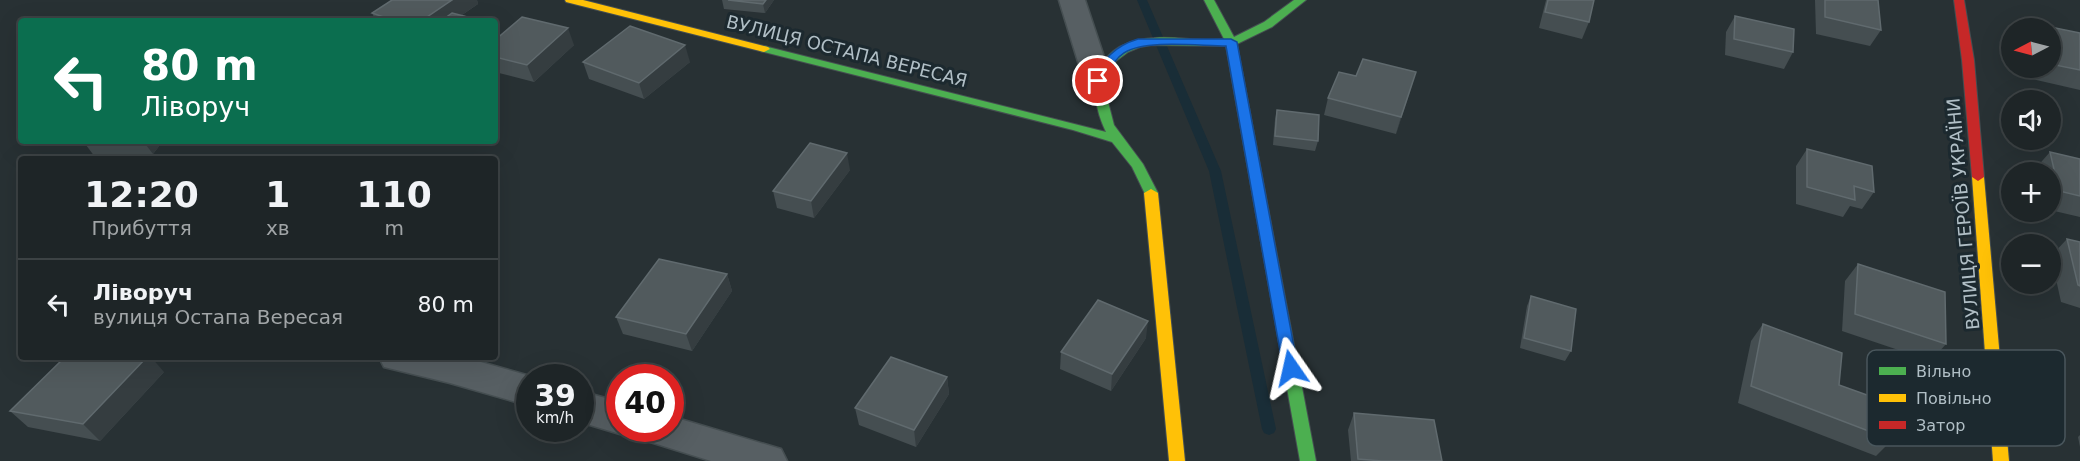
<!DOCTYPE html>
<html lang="uk">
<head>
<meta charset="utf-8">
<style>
  body { margin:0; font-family:"DejaVu Sans",sans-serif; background:#262d2f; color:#f1f3f6; height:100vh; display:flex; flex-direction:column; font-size:22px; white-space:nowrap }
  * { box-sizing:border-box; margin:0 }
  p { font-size:20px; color:#a1a5a7 }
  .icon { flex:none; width:33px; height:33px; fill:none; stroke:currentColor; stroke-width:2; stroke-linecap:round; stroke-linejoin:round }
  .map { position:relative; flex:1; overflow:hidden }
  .drawer { position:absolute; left:18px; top:156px; width:480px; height:204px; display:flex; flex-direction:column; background:#1e2527; border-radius:6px; box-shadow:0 6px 24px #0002,0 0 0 2px #3c4244 }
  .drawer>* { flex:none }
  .banner { position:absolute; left:18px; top:18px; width:480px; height:126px; border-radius:6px; box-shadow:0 6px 24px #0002,0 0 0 2px #3c4244; background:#0b6e4f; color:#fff; overflow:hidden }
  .needle { width:39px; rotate:264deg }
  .controls { position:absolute; left:2001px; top:18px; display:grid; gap:12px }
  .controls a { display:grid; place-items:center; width:60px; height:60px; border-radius:50%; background:#1e2527; box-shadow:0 6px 24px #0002,0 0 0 2px #3c4244; font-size:30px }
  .speed { position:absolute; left:516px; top:364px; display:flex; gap:12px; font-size:30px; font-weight:700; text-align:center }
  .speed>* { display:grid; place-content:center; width:78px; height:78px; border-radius:50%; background:#1e2527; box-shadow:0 6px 24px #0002,0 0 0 2px #3c4244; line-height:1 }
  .speed small { font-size:15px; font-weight:400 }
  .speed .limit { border:9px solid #d22; background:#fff; color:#111 }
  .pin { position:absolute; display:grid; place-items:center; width:51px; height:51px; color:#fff; margin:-26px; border:3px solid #fff; border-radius:50%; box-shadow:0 2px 6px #0007 }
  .me { position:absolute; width:66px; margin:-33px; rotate:349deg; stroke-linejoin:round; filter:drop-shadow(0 0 4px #0008) }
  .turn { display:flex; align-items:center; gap:21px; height:126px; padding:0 24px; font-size:27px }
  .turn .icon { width:78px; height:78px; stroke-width:2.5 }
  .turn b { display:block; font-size:42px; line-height:51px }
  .eta { display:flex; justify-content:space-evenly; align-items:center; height:102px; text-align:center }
  .eta b { font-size:36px; font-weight:600; line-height:42px }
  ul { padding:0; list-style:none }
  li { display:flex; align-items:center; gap:18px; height:90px; padding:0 24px; border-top:2px solid #3c4244 }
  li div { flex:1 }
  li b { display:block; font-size:22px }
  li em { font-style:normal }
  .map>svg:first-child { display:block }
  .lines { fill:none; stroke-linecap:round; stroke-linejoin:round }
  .stream { fill:#192d37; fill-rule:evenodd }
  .street-casing { stroke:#454e51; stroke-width:3 }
  .fast-casing { stroke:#454e51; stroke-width:2 }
  .slow-casing { stroke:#454e51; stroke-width:2 }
  .jam-casing { stroke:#454e51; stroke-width:2 }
  .street { fill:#575f63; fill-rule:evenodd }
  .fast { fill:#4caf50; fill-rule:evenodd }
  .slow { fill:#ffc107; fill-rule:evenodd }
  .jam { fill:#c62828; fill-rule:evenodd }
  .wall { fill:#454e51 }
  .shaded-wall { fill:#353d40 }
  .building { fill:#515a5d; stroke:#606a6e; stroke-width:1.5 }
  .route { fill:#1a73e8; stroke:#114b97; stroke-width:1.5 }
  .labels { text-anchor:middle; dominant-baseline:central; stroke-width:6; stroke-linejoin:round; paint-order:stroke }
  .street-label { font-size:18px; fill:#b1bfc6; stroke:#1c292f }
  .key { fill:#1c292f; stroke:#49565c; stroke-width:1.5 }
  .key-label { font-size:16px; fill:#b1bfc6 }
</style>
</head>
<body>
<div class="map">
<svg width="2080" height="461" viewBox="0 0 2080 461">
  <rect width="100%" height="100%" fill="#283134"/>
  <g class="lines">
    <path class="stream" d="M1137,0H1147L1221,171L1276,429L1274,433L1269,435L1264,433L1262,429L1209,171Z"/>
    <defs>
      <g id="street">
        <path d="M1059,0H1085L1112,81L1108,87L1098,90L1088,87L1084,81Z"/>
        <path d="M379,357H463L537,378H530V406L450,383L384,367Z"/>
        <path d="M580,391L620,402V429H634L620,434L580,422Z"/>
        <path d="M670,416L781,449L787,461H711L644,440L639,429H670Z"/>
      </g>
      <path id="fast" d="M1204,0H1214L1234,37L1264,22L1294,0H1306L1272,27L1237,44L1316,461H1300L1226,46L1152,45L1140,47L1128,52L1116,61L1108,73L1106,94L1114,125L1143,164L1158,193L1151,197L1146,196L1132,167L1112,142L1073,130L760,51L758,49L764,46L1106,132C1083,85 1097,41 1154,38C1177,36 1200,42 1224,39Z"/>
      <g id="slow">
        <path d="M565,0H583L768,47L770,49L764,52L566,2Z"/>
        <path d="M1978,173L1984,177L2009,461H1993L1972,177Z"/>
        <path d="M1151,189L1158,193L1185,461H1169L1144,193Z"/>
      </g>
      <path id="jam" d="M1954,0H1964L1974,60L1984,177L1978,181L1972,177L1962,60Z"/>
    </defs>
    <use href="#street" class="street-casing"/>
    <use href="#fast" class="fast-casing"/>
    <use href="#slow" class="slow-casing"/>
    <use href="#jam" class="jam-casing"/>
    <use href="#street" class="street"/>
    <use href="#fast" class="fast"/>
    <use href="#slow" class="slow"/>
    <use href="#jam" class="jam"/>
  </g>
  <g class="wall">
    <path d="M392,0H477L478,4L462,15L483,21H376L372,13Z"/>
    <path d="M722,0H774L765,13L724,9Z"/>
    <path d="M1546,0H1594L1589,22L1582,39L1539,28Z"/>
    <path d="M1815,0H1878L1881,30L1870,46L1816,34Z"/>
    <path d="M1735,16L1793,52L1784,69L1725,55L1726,32Z"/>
    <path d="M2026,22L2080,33V90L2023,77L2021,68H2050V28H2022Z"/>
    <path d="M495,32L498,38L574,45L534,82L495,72Z"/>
    <path d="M583,62H690L644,99L589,79Z"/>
    <path d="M1416,72L1396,134L1324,115L1328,98L1356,76Z"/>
    <path d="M1277,110L1318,141L1315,151L1273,145L1275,119Z"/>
    <path d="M83,141H163L153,154L95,157Z"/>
    <path d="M1807,149L1874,192L1862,209L1850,206L1843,217L1796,204V166Z"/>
    <path d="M2050,152L2080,159V217L2050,210V172H2036L2035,169Z"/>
    <path d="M850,170L814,218L777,208L773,191Z"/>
    <path d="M2067,239L2080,242V308L2061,302L2051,256Z"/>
    <path d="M1858,264L1946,344L1931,361L1842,331L1845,281Z"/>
    <path d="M727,274L732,291L692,351L623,334L616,317Z"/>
    <path d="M1531,296L1571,351L1565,361L1520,348L1527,306Z"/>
    <path d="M1763,324L1839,385L1892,440L1876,456L1738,403L1751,341Z"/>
    <path d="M1146,338L1111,391L1060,369L1061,352Z"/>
    <path d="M164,372L100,441L28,427L10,411Z"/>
    <path d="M947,377L949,394L916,447L859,425L855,408Z"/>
    <path d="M1354,413L1442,461H1351L1348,430Z"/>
    <path d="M2080,435V447L2078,437Z"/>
  </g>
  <g class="shaded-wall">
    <path d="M452,0H477L478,4L453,21H421Z"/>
    <path d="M766,0H774L765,13L763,4Z"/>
    <path d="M568,28L574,45L534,82L527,65Z"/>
    <path d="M685,45L690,62L644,99L639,83Z"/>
    <path d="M1416,72L1411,89L1396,134L1401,117Z"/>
    <path d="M143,141H163L153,154Z"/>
    <path d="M847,153L850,170L814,218L811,201Z"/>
    <path d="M727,274L732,291L692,351L686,334Z"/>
    <path d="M1148,321L1146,338L1111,391L1112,374Z"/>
    <path d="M147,357H151L164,372L100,441L83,424Z"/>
    <path d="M947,377L949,394L916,447L914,430Z"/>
  </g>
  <g class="building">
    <path d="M392,0H452L421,21H395L372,13Z"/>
    <path d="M728,0H766L763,4Z"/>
    <path d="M1548,0H1594L1589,22L1545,12Z"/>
    <path d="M1825,0H1878L1881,30L1825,17Z"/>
    <path d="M452,13L483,21H441Z"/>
    <path d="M1735,16L1794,29L1793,52L1734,39Z"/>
    <path d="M522,17L568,28L527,65L495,57V40Z"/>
    <path d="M2026,22L2080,33V70L2050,64V28H2028Z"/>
    <path d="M630,26L685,45L639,83L583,62Z"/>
    <path d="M1363,59L1416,72L1401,117L1328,98L1339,72L1356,76Z"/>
    <path d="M1277,110L1319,115L1318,141L1275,136Z"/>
    <path d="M810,143L847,153L811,201L773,191Z"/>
    <path d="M1807,149L1872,166L1874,192L1854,186L1855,200L1807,187Z"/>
    <path d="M2050,152L2080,159V196L2059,191Z"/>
    <path d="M2067,239L2080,242V286L2078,285Z"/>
    <path d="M659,259L727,274L686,334L616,317Z"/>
    <path d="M1858,264L1945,292L1946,344L1855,314Z"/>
    <path d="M1531,296L1576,309L1571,351L1524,338Z"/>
    <path d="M1098,300L1148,321L1112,374L1061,352Z"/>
    <path d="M1763,324L1842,353L1839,385L1895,405L1892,440L1751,386Z"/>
    <path d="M65,357H147L83,424L10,411Z"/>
    <path d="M891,357L947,377L914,430L855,408Z"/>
    <path d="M1354,413L1434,420L1442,461H1382L1358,459Z"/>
  </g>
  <path class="route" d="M1138,39H1231L1237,42L1298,368L1296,372H1285L1283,368L1226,46C1199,46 1146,39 1124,53C1113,60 1109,73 1102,83H1094L1092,81C1103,60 1114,46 1138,39Z"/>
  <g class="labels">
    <g class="street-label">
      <text transform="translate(847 51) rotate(14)">ВУЛИЦЯ ОСТАПА ВЕРЕСАЯ</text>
      <text transform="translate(1963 214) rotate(-95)">ВУЛИЦЯ ГЕРОЇВ УКРАЇНИ</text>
    </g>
  </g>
  <rect x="1867" y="350" width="198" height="96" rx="9" class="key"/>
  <rect x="1879" y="367" width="27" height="8" fill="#4caf50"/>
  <rect x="1879" y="394" width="27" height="8" fill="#ffc107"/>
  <rect x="1879" y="421" width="27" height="8" fill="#c62828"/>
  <g class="key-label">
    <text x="1916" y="377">Вільно</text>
    <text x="1916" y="404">Повільно</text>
    <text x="1916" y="431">Затор</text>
  </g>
</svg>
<div class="controls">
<a><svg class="needle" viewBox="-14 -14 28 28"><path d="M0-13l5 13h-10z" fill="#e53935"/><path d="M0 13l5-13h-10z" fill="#a1a5a7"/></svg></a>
<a><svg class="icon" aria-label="sound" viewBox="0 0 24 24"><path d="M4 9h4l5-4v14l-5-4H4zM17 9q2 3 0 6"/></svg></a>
<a>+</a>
<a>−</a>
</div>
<div class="speed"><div>39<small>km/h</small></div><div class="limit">40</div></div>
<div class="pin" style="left:1098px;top:81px;background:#d93025"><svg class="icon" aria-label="arrive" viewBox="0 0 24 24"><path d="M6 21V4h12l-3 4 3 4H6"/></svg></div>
<svg class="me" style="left:1291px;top:368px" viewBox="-20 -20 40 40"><path d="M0-17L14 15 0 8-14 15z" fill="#1a73e8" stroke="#fff" stroke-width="4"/></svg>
<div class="banner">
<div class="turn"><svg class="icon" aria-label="left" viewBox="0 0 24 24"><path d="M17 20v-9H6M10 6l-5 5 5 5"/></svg><div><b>80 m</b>Ліворуч</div></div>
</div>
<section class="drawer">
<div class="eta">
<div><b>12:20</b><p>Прибуття</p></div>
<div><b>1</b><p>хв</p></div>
<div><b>110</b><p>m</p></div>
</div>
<ul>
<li><svg class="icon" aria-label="left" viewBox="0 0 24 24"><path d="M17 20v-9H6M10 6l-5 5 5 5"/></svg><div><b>Ліворуч</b><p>вулиця Остапа Вересая</p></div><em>80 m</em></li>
</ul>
</section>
</div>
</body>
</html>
